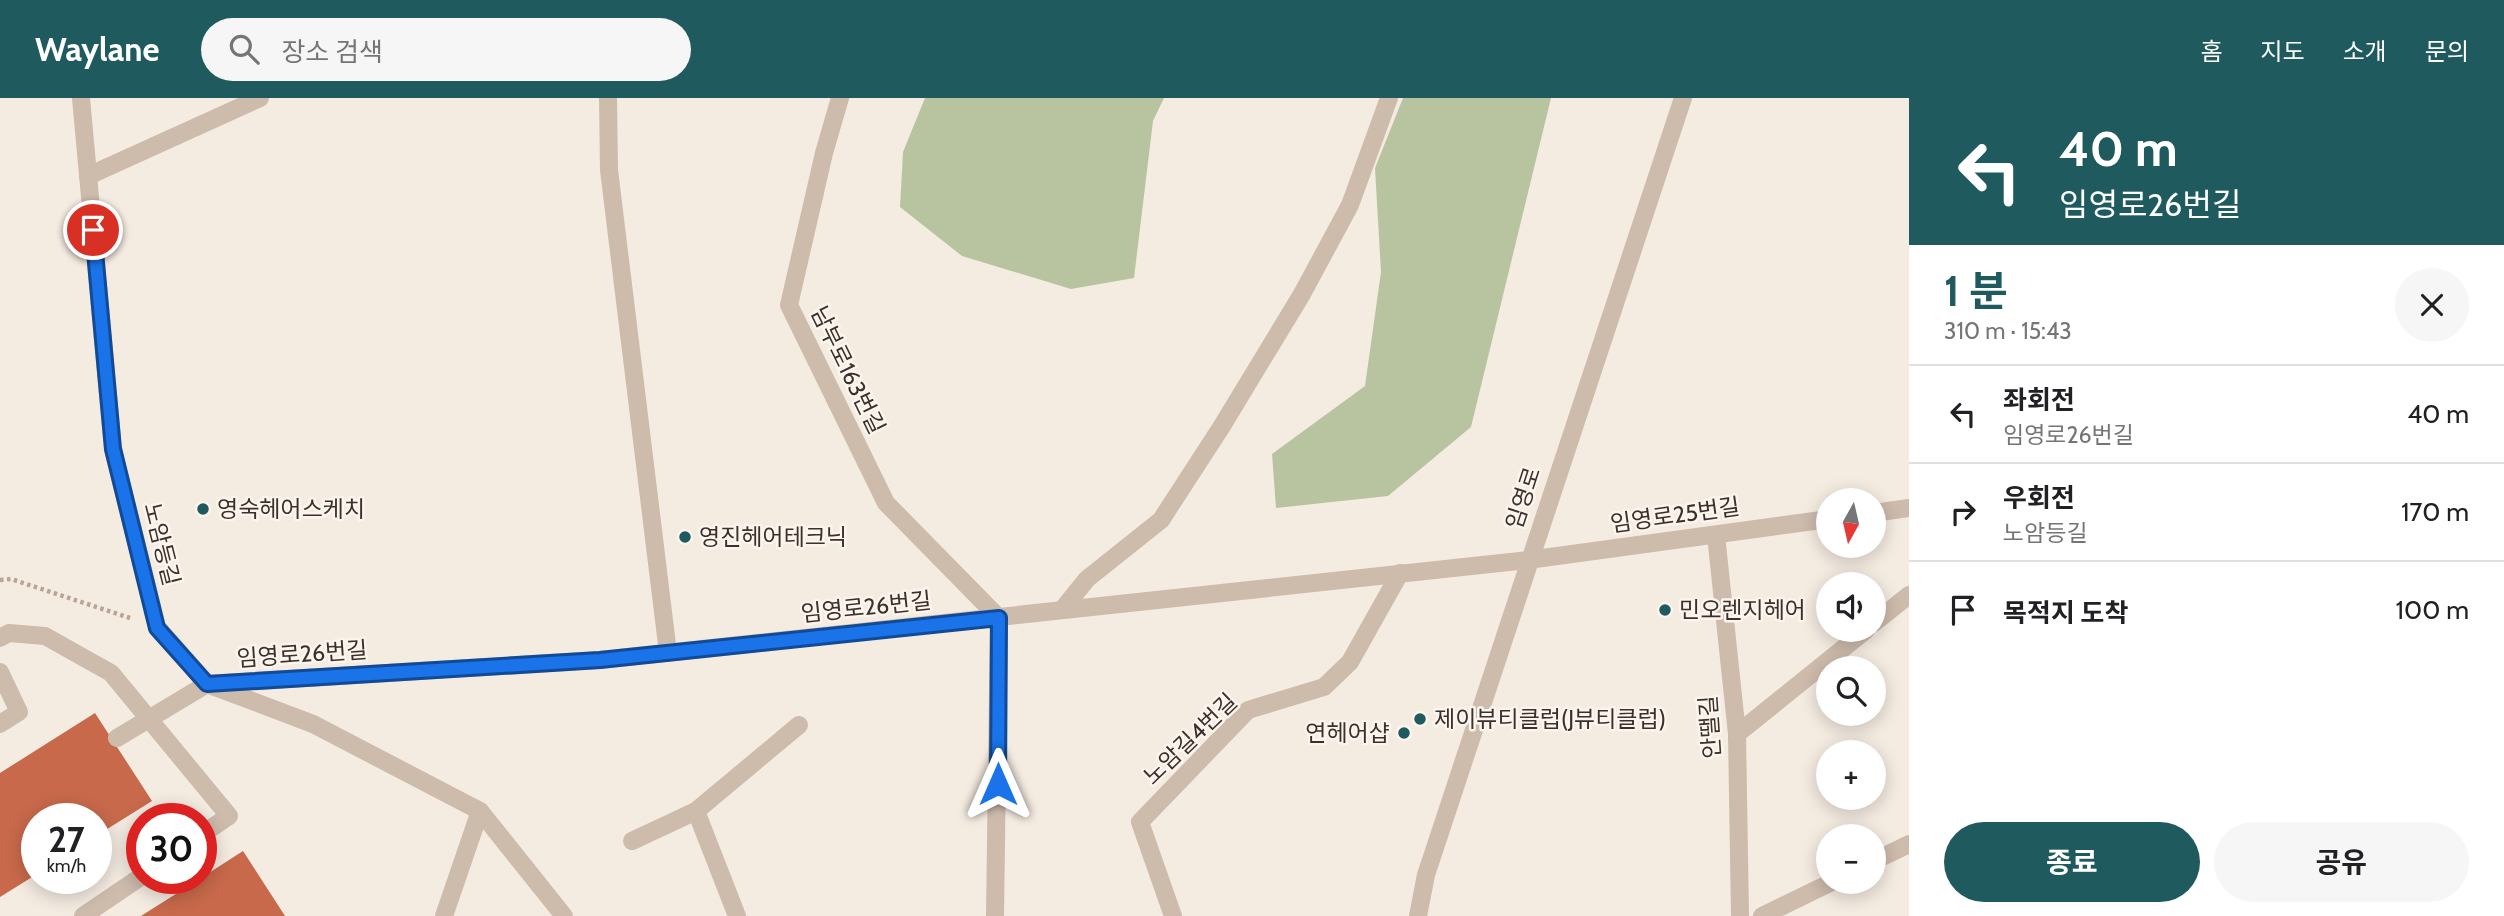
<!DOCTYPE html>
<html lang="ko">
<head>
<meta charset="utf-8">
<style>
  body { margin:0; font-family:Cabin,"Noto Sans KR",sans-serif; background:#f6f6f6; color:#202124; height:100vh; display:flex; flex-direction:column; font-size:26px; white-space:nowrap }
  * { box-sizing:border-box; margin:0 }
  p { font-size:23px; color:#757577 }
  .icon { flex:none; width:38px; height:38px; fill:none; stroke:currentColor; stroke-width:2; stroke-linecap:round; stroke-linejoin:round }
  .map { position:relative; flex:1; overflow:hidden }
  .drawer { display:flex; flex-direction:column; background:#fff; width:595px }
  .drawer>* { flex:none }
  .banner { background:#1f5a5e; color:#fff; overflow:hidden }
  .needle { width:46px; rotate:188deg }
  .buttons { position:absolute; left:1816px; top:390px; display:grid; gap:14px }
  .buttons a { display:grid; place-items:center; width:70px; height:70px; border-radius:50%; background:#fff; box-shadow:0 4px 18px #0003; font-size:35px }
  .speed { position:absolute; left:21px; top:705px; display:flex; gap:14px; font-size:35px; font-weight:700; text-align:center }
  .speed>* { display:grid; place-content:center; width:91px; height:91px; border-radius:50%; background:#fff; box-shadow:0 4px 18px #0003; line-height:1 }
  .speed small { font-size:18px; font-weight:400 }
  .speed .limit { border:10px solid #d22; background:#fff; color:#111 }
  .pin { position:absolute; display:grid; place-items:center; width:60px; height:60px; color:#fff; margin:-30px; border:4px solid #fff; border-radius:50%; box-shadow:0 2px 7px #0007 }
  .me { position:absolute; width:77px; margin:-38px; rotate:0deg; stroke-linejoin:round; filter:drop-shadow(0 0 5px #0008) }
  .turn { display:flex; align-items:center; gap:24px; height:147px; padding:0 35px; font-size:32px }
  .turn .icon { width:91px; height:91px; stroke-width:2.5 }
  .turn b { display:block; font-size:49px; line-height:60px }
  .round { display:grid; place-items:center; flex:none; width:74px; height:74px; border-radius:37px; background:#f6f6f6 }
  .head { display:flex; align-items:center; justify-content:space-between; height:119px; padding:0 35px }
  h1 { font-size:42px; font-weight:700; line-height:52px; color:#1f5a5e }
  .action { display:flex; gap:14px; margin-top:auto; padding:14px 35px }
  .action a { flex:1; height:80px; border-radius:42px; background:#1f5a5e; color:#fff; font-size:28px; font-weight:700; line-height:80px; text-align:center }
  .action a+a { background:#f6f6f6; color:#202124 }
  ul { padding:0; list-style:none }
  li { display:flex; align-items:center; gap:21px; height:98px; padding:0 35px; border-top:2px solid #e0e0e0 }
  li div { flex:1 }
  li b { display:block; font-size:26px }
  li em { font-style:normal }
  header { display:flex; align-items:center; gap:42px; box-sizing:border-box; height:98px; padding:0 35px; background:#1f5a5e; color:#fff }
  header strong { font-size:33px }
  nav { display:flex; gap:38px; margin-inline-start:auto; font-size:24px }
  .search { width:490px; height:63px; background:#f6f6f6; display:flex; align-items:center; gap:18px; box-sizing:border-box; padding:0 24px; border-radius:38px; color:#757577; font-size:26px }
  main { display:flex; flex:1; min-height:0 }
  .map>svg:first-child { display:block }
  .green { fill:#b8c4a0 }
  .building { fill:#c8694b }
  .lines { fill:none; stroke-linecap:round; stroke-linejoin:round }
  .path { stroke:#b9a596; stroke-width:4.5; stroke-dasharray:3.5 3.5; stroke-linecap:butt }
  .minor { stroke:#cdbbac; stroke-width:18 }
  .route-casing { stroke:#114b97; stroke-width:18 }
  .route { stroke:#1a73e8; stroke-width:12 }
  .poi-dot { fill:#1f5a5e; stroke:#fbf5ee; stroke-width:2.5 }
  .labels { text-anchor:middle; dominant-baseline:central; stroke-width:5; stroke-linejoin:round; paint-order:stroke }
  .street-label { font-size:23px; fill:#3b302b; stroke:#fbf5ee }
  .poi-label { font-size:23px; fill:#3b302b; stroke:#fbf5ee; text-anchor:start }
</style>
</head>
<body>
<header>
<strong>Waylane</strong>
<div class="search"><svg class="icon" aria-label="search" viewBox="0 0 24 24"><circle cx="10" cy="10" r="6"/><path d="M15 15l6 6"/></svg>장소 검색</div>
<nav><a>홈</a><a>지도</a><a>소개</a><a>문의</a></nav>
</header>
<main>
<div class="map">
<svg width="1909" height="818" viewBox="0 0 1909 818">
  <rect width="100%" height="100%" fill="#f4ebe1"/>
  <g class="green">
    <path d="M925,0H1164L1153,23L1134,180L1071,191L962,158L900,109L903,54Z"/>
    <path d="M1403,0H1551L1471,329L1388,398L1276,410L1272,356L1365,288L1381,174L1375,70Z"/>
  </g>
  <g class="building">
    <path d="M95,615L152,703L96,738V721H37V776L0,799V675Z"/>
    <path d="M243,753L285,818H141L201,780Z"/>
  </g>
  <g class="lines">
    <path class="path" d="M0,482L11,481L130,520"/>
    <g class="minor">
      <path d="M81,0L113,351L157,529L207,586L313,626L480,713L564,818"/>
      <path d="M608,0L609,72L668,555"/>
      <path d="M840,0L824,55L789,207L886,405L999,520L995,818"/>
      <path d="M88,78L260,0"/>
      <path d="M1874,415L1909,410"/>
      <path d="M1716,437L1737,636L1740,818"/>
      <path d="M1062,512L1087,481L1161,422L1222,328L1302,196L1350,107L1389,0"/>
      <path d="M1874,525L1909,497"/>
      <path d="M0,540L9,535L45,538L111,575L229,718L201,737"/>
      <path d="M0,574L19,614L0,626"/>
      <path d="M1737,636L1866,532"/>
      <path d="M117,640L207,586L600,562L1528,462L1829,421"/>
      <path d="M632,743L696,713"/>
      <path d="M1874,763L1909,746"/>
      <path d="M83,818L142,778"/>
      <path d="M444,818L480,713"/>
      <path d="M737,818L696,713L799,627"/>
      <path d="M1173,818L1140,724L1248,612L1324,589L1350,564L1400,475"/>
      <path d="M1418,818L1426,777L1683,0"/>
      <path d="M1762,818L1832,784"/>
    </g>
  </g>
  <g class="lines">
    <defs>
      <path id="route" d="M93,132L113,351L157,530L207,586L600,562L999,520L998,686"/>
    </defs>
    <use href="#route" class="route-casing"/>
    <use href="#route" class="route"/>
  </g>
  <g class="poi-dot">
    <circle cx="203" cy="411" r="7"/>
    <circle cx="685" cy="439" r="7"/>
    <circle cx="1665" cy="512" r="7"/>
    <circle cx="1420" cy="621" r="7"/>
    <circle cx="1404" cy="635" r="7"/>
  </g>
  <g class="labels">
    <g class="street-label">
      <text transform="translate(848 272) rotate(64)">남부로163번길</text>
      <text transform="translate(1523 400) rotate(-72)">임영로</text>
      <text transform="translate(1675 417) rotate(-8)">임영로25번길</text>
      <text transform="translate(162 446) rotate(76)">노암등길</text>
      <text transform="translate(866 509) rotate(-6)">임영로26번길</text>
      <text transform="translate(302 556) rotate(-4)">임영로26번길</text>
      <text transform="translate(1710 629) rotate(-94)">안땔길</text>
      <text transform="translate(1190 641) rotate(-44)">노암길4번길</text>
    </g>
    <g class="poi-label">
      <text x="217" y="411">영숙헤어스케치</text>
      <text x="699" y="439">영진헤어테크닉</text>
      <text x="1679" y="512">민오렌지헤어</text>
      <text x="1434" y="621">제이뷰티클럽(J뷰티클럽)</text>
      <text x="1390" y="635" text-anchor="end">연헤어샵</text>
    </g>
  </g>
</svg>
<div class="buttons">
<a><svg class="needle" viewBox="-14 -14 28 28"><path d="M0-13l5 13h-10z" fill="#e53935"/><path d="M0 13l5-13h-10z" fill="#757577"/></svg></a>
<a><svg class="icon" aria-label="sound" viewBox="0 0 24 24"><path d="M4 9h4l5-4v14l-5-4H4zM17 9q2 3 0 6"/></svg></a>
<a><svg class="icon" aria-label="search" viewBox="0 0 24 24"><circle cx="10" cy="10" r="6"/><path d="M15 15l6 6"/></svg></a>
<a>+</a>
<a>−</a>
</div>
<div class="speed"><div>27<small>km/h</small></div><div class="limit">30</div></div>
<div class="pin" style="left:93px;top:132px;background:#d93025"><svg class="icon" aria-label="arrive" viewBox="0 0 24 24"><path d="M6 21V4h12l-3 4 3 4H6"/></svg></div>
<svg class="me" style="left:998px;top:686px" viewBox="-20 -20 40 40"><path d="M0-17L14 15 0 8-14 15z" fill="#1a73e8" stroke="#fff" stroke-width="4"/></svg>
</div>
<section class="drawer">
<div class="banner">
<div class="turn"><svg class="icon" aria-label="left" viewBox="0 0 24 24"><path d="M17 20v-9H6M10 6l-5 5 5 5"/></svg><div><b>40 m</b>임영로26번길</div></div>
</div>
<div class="head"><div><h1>1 분</h1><p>310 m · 15:43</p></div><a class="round"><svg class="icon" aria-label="close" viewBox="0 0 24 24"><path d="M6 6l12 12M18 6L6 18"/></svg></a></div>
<ul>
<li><svg class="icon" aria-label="left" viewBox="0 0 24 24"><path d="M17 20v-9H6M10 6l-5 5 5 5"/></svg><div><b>좌회전</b><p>임영로26번길</p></div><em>40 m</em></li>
<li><svg class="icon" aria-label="right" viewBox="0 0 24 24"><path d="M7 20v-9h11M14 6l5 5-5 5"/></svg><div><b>우회전</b><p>노암등길</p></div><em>170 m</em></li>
<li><svg class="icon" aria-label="arrive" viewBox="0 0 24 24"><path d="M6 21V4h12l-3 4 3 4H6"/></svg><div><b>목적지 도착</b></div><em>100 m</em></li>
</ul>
<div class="action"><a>종료</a><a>공유</a></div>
</section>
</main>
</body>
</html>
